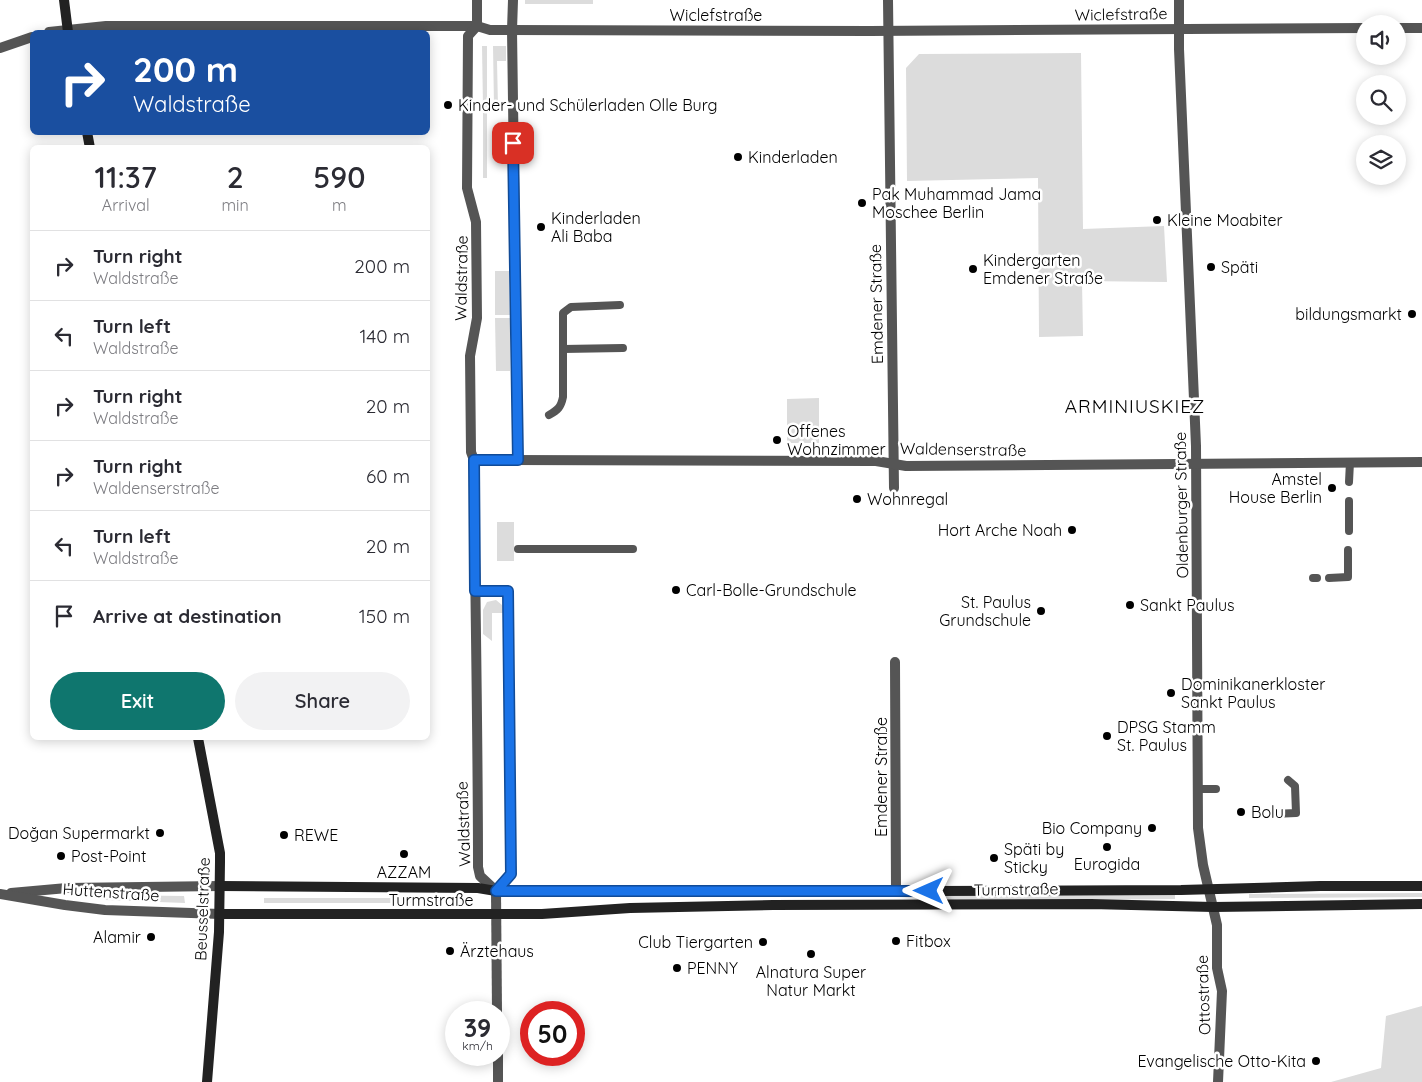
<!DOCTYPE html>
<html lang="en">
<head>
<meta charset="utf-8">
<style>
  body { margin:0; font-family:Quicksand,sans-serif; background:#f2f2f3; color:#2b2b33; height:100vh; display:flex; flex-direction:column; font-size:19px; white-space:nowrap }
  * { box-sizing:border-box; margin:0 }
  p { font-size:16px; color:#7c7c81 }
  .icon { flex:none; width:28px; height:28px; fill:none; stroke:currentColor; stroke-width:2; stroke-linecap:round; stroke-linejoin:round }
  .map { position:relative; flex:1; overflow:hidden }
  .panel { position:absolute; left:30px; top:145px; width:400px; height:595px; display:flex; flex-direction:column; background:#fff; border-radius:8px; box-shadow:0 2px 12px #0003 }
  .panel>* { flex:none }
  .hud { position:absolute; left:30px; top:30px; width:400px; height:105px; border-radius:8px; box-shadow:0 2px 12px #0003; background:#1a4fa0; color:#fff; overflow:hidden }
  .controls { position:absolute; left:1356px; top:15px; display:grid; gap:10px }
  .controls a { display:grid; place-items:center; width:50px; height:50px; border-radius:50%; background:#fff; box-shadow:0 2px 12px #0003; font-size:25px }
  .speed { position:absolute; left:445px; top:1001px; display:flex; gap:10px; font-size:25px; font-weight:700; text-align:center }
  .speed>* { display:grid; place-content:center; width:65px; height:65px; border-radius:50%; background:#fff; box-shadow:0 2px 12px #0003; line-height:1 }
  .speed small { font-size:12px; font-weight:400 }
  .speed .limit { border:8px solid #d22; background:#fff; color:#111 }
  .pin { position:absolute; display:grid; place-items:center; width:42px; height:42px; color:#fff; margin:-21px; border-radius:10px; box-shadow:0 2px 8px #0006 }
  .me { position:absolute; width:55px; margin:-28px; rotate:270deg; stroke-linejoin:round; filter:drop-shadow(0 0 4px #0008) }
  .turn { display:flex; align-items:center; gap:18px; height:105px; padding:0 20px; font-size:22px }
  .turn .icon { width:65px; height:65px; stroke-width:2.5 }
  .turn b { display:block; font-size:35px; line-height:42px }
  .eta { display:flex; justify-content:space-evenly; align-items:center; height:85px; text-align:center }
  .eta b { font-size:30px; font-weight:600; line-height:35px }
  .primary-button { display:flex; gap:10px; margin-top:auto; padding:10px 20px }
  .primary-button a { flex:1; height:58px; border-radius:30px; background:#0f766e; color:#fff; font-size:20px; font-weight:600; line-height:58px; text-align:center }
  .primary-button a+a { background:#f2f2f3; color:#2b2b33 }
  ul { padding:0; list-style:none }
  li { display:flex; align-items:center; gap:15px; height:70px; padding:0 20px; border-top:1px solid #e1e1e2 }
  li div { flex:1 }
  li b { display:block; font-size:19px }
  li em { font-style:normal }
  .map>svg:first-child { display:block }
  .green { fill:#dcdcdc }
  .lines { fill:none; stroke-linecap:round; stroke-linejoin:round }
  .service { stroke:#555; stroke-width:8 }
  .pedestrian { stroke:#555; stroke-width:10 }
  .minor { stroke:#555; stroke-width:10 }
  .tertiary { stroke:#555; stroke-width:10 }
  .secondary { stroke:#222; stroke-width:10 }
  .route-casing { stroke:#114b97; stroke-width:12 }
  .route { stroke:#1a73e8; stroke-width:9 }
  .poi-dot { fill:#000; stroke:#fff; stroke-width:2 }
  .labels { text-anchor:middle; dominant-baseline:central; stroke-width:5; stroke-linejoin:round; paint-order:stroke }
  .street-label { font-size:16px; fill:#000; stroke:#fff }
  .poi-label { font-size:16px; fill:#000; stroke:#fff; text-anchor:start }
  .quarter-label { font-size:19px; letter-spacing:1px; fill:#000; stroke:#fff }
</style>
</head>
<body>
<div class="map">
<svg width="1422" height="1082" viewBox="0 0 1422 1082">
  <rect width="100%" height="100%" fill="#fff"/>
  <g class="green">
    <rect x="525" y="0" width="68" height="4"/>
    <path d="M482,46H487V107H483Z"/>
    <path d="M493,46H506V61H497L498,107L494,106Z"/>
    <path d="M1081,53L1083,229L1164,226L1167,282L1082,281L1083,336L1039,337L1038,178L907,181L906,68L919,54Z"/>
    <rect x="483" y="113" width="4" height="65"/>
    <path d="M495,271H509L510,315H495Z"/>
    <path d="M495,318H510V371H496Z"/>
    <path d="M819,398V443H787V399Z"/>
    <rect x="497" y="522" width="17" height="39"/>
    <path d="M496,600L502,605L504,613H492V641L483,634V610L487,602Z"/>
    <path d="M1422,893V897L1249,898V894Z"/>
    <path d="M1175,894V899L926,901V895Z"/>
    <path d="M103,895L184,896L185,903L105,900Z"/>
    <rect x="264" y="898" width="185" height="5"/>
    <path d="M1422,1006V1082H1331L1381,1068L1386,1016Z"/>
  </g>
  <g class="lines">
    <g class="service">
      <path d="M563,349L623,348"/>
      <path d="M549,415C558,410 561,407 563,397V313L571,307L620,305"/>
      <path d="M1349,482L1350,462"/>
      <path d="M1349,531V501"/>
      <path d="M518,549H633"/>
      <path d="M1313,578H1317"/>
      <path d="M1329,578L1348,577V550"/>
      <path d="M1198,789H1216"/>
      <path d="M1273,814L1296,813L1295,786L1288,780"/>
    </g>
    <path class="pedestrian" d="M512,30L513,0"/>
    <g class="minor">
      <path d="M888,0L894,488"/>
      <path d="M1179,0V49L1196,446L1198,828L1203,865L1217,925V968L1222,991L1218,1082"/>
      <path d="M1398,28H1422"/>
      <path d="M512,30L518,460"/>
      <path d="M49,32L106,26H477L490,30L870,31L1365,28"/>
      <path d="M0,48L32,37"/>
      <path d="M474,460L876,461L906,466L1422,462"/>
      <path d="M475,591H508L511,874L496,891L480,876L478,867C478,732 475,596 474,460L471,452L470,356L477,318L476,222L467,188L468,36L477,26V0"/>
      <path d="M895,662L896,891"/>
    </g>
    <g class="tertiary">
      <path d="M496,891L497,1012"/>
      <path d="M11,893L67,888L220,886"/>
      <path d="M0,894L65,905L105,910L220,914"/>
      <path d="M498,1055V1082"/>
    </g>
    <g class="secondary">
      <path d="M64,0L68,32"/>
      <path d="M87,132L90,148"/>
      <path d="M198,738L220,853V862L219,932L207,1082"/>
      <path d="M220,886L478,888L496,891H929L1181,890L1320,886H1422"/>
      <path d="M220,914H542L630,908L773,905L1091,904L1213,907L1422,904"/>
    </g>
  </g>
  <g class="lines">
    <defs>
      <path id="route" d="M513,143L518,460H474L475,591H508L511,874L496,891H929"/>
    </defs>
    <use href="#route" class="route-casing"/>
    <use href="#route" class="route"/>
  </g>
  <g class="poi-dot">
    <circle cx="448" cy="105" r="5"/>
    <circle cx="738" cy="157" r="5"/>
    <circle cx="862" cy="203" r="5"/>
    <circle cx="1157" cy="220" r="5"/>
    <circle cx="541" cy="227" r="5"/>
    <circle cx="1211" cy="267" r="5"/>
    <circle cx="973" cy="269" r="5"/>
    <circle cx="1412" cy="314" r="5"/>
    <circle cx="777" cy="440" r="5"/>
    <circle cx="1332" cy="488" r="5"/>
    <circle cx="857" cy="499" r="5"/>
    <circle cx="1072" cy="530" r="5"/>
    <circle cx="676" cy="590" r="5"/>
    <circle cx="1130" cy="605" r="5"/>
    <circle cx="1041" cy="611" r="5"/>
    <circle cx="1171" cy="693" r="5"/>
    <circle cx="1107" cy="736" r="5"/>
    <circle cx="1241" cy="812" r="5"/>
    <circle cx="1152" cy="828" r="5"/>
    <circle cx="160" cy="833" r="5"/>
    <circle cx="284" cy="835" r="5"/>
    <circle cx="1107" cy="847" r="5"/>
    <circle cx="404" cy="854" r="5"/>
    <circle cx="61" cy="856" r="5"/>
    <circle cx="994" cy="858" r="5"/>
    <circle cx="151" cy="937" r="5"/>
    <circle cx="896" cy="941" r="5"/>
    <circle cx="763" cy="942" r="5"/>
    <circle cx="450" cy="951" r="5"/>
    <circle cx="811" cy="954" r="5"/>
    <circle cx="677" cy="968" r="5"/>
    <circle cx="1316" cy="1061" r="5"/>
  </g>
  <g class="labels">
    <g class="street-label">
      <text transform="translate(1121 14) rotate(-1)">Wiclefstraße</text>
      <text x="716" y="15">Wiclefstraße</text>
      <text transform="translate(461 278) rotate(-89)">Waldstraße</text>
      <text transform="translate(876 304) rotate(-91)">Emdener Straße</text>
      <text transform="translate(963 449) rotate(1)">Waldenserstraße</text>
      <text transform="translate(1181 505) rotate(-91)">Oldenburger Straße</text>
      <text transform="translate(881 777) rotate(-90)">Emdener Straße</text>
      <text transform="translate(463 824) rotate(-92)">Waldstraße</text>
      <text transform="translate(1016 889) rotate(-1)">Turmstraße</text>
      <text transform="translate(111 892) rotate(4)">Huttenstraße</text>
      <text x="431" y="900">Turmstraße</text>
      <text transform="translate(202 909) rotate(-88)">Beusselstraße</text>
      <text transform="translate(1203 995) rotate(-92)">Ottostraße</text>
    </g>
    <g class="poi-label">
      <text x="458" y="105">Kinder- und Schülerladen Olle Burg</text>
      <text x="748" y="157">Kinderladen</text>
      <text x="872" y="194">Pak Muhammad Jama<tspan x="872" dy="18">Moschee Berlin</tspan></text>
      <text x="551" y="218">Kinderladen<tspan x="551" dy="18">Ali Baba</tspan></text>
      <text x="1167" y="220">Kleine Moabiter</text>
      <text x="983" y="260">Kindergarten<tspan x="983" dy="18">Emdener Straße</tspan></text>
      <text x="1221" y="267">Späti</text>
      <text x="1402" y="314" text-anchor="end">bildungsmarkt</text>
      <text x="787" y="431">Offenes<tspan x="787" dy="18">Wohnzimmer</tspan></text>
      <text x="1322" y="479" text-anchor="end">Amstel<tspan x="1322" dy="18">House Berlin</tspan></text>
      <text x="867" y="499">Wohnregal</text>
      <text x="1062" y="530" text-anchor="end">Hort Arche Noah</text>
      <text x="686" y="590">Carl-Bolle-Grundschule</text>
      <text x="1031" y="602" text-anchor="end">St. Paulus<tspan x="1031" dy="18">Grundschule</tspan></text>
      <text x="1140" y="605">Sankt Paulus</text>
      <text x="1181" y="684">Dominikanerkloster<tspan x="1181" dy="18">Sankt Paulus</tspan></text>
      <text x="1117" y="727">DPSG Stamm<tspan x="1117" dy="18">St. Paulus</tspan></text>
      <text x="1251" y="812">Bolu</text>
      <text x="1142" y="828" text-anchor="end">Bio Company</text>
      <text x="150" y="833" text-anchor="end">Doğan Supermarkt</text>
      <text x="294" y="835">REWE</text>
      <text x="1004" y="849">Späti by<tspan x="1004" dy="18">Sticky</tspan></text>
      <text x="71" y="856">Post-Point</text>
      <text x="1107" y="864" text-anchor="middle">Eurogida</text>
      <text x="404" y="872" text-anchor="middle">AZZAM</text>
      <text x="141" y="937" text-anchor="end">Alamir</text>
      <text x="906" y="941">Fitbox</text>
      <text x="753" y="942" text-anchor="end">Club Tiergarten</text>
      <text x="460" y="951">Ärztehaus</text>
      <text x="687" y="968">PENNY</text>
      <text x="811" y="972" text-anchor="middle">Alnatura Super<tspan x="811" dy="18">Natur Markt</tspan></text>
      <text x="1306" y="1061" text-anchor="end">Evangelische Otto-Kita</text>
    </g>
    <g class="quarter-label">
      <text x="1135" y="406">ARMINIUSKIEZ</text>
    </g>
  </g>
</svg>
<div class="controls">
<a><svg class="icon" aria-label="sound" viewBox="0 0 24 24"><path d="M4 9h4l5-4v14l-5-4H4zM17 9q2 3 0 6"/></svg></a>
<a><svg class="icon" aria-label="search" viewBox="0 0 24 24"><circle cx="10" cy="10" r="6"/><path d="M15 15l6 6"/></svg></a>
<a><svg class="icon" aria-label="layers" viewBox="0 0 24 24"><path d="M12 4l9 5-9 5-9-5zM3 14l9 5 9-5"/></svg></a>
</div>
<div class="speed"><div>39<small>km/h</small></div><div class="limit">50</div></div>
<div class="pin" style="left:513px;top:143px;background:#d93025"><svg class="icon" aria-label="arrive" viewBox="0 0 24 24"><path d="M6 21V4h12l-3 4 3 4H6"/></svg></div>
<svg class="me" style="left:929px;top:891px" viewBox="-20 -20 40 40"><path d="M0-17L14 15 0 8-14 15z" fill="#1a73e8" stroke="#fff" stroke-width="4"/></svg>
<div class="hud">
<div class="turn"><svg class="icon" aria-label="right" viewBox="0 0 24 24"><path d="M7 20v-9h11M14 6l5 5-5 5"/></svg><div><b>200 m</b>Waldstraße</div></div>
</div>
<section class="panel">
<div class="eta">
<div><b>11:37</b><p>Arrival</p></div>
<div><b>2</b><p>min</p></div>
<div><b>590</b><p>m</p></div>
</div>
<ul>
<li><svg class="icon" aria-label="right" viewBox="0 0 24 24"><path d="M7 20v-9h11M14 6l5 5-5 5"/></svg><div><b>Turn right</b><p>Waldstraße</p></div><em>200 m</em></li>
<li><svg class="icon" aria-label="left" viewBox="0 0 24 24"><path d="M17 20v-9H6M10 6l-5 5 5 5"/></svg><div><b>Turn left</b><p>Waldstraße</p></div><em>140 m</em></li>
<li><svg class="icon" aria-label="right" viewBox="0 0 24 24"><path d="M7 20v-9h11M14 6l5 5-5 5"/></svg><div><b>Turn right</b><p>Waldstraße</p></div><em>20 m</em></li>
<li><svg class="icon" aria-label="right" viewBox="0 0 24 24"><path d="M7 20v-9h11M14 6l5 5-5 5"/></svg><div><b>Turn right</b><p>Waldenserstraße</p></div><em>60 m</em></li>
<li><svg class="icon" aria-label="left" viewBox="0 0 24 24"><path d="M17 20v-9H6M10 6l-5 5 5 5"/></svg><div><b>Turn left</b><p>Waldstraße</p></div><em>20 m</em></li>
<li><svg class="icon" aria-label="arrive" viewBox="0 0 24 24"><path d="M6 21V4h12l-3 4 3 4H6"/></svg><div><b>Arrive at destination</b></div><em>150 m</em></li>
</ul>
<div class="primary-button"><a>Exit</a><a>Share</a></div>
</section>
</div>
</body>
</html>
